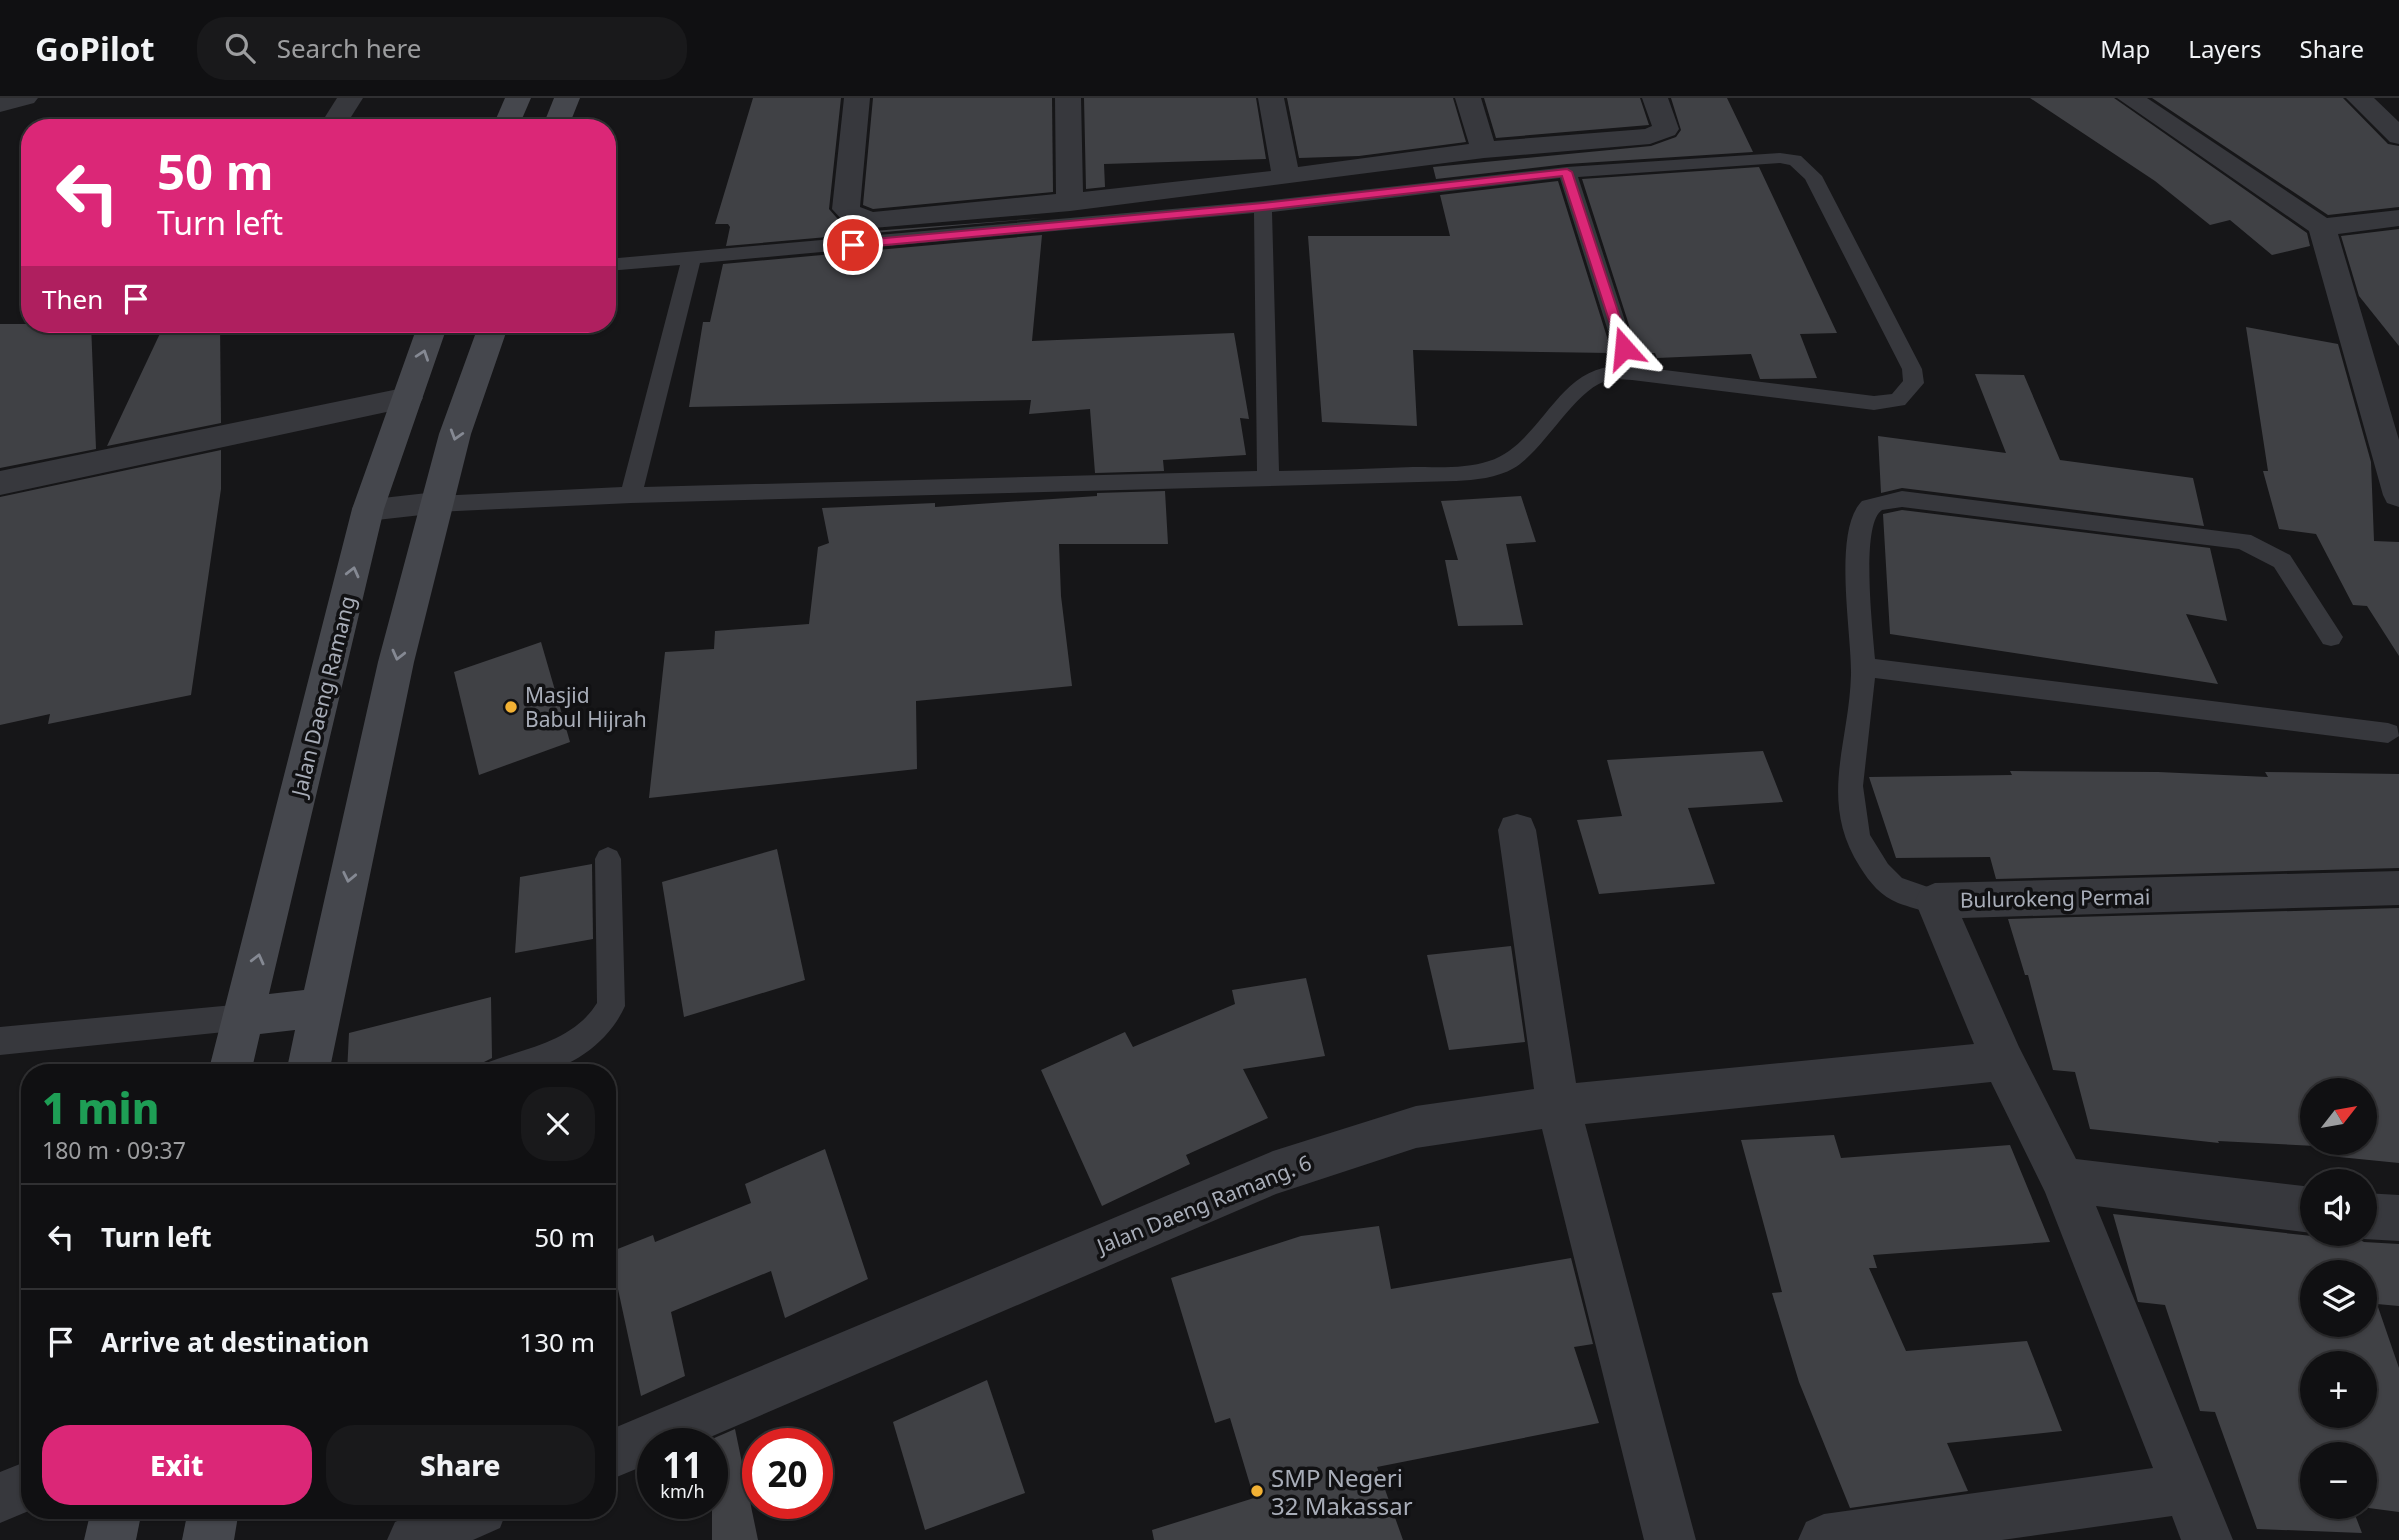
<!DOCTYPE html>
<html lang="en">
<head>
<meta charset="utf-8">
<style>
  body { margin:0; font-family:"Noto Sans",sans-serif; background:#19191b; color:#f1f3f6; height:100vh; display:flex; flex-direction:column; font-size:26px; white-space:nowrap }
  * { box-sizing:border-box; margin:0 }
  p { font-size:23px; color:#9c9d9f }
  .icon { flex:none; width:38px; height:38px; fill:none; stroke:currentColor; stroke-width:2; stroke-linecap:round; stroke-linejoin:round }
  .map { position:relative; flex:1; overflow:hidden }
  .drawer { position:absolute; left:21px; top:966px; width:595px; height:455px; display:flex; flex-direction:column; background:#101012; border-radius:28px; box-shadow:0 2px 5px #0004,0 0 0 2px #303032 }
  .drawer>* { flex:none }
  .top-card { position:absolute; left:21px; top:21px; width:595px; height:214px; border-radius:28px; box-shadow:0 2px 5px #0004,0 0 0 2px #303032; background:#db2777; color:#fff; overflow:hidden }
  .needle { width:46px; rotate:59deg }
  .tools { position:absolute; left:2300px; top:980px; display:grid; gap:14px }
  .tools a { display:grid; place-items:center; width:77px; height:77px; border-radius:50%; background:#101012; box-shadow:0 2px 5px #0004,0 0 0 2px #303032; font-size:35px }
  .speed { position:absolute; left:637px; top:1330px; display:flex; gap:14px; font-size:35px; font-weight:700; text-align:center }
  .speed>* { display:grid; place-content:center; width:91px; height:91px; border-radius:50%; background:#101012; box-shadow:0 2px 5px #0004,0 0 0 2px #303032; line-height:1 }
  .speed small { font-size:18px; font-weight:400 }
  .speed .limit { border:10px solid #d22; background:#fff; color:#111 }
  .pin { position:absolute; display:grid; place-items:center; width:60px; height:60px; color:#fff; margin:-30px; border:4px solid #fff; border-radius:50%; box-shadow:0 2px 7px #0007 }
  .me { position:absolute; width:77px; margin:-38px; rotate:342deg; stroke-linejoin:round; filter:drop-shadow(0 0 5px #0008) }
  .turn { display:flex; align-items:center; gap:24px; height:147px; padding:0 21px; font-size:32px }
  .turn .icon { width:91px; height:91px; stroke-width:2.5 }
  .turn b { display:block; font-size:49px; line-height:60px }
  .then { display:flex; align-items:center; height:66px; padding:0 21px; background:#0003; gap:14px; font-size:26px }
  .round { display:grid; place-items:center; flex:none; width:74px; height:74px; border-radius:28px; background:#19191b }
  .summary { display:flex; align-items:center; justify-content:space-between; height:119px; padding:0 21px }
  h1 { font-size:42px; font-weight:800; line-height:52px; color:#1e9e55 }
  .button { display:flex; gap:14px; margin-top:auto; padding:14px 21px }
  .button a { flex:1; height:80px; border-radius:28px; background:#db2777; color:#fff; font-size:28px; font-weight:800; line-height:80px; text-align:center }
  .button a+a { background:#19191b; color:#f1f3f6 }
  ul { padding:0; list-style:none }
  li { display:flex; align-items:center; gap:21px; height:105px; padding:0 21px; border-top:2px solid #303032 }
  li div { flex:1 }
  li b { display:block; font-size:26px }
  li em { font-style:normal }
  header { display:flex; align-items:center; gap:42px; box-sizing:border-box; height:98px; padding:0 35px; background:#101012; border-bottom:2px solid #303032 }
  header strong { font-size:33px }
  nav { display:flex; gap:38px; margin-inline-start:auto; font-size:24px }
  .search { width:490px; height:63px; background:#19191b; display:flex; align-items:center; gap:18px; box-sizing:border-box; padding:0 24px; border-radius:28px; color:#9c9d9f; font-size:26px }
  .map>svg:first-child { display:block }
  .building { fill:#404145; fill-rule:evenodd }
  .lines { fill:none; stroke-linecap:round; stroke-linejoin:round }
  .lane { fill:#37383d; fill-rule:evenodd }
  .street { fill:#37383d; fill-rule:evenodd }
  .secondary { fill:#45474d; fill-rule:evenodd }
  .oneway { stroke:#858993 }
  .route { fill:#db2777; stroke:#8e194d; stroke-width:2 }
  .poi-dot { fill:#f2b134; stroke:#111113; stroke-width:2.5 }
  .labels { text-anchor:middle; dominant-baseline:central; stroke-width:7; stroke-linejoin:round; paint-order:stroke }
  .poi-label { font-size:21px; fill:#a8adb8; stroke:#111113; text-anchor:start }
  .street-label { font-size:21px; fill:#a8adb8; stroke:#111113 }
  .near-poi-label { font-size:24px; fill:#a8adb8; stroke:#111113; text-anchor:start }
</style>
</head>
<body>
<header>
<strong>GoPilot</strong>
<div class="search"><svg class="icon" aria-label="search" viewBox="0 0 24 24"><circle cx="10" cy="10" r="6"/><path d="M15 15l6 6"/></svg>Search here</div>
<nav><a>Map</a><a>Layers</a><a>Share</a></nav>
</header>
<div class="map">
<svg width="2399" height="1442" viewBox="0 0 2399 1442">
  <rect width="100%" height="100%" fill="#161618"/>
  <g class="building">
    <path d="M753,0H841L829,111L843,127L873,133L1043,120L726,148L730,129L728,126H715Z"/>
    <path d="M873,0H1052L1053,94L873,111L863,107Z"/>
    <path d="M1084,0H1256L1266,61L1104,66L1105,89L1086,91Z"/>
    <path d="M1287,0H1453L1466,44L1359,58L1299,60Z"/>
    <path d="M1484,0H1640L1649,27L1496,40Z"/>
    <path d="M1671,0H1727L1753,54L1567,66L1436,81L1433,69L1651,48L1676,39L1681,32Z"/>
    <path d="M2030,0H2114L2307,135L2310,148L2272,157L2230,122L2210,127L2155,83Z"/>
    <path d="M2152,0H2343L2388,46L2399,48V109L2328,117Z"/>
    <path d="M1759,69L1837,235L1800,236L1817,280L1760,281L1751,256L1657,260L1655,255H1638L1582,81Z"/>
    <path d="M1558,83L1612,255L1413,252L1417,328L1322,324L1308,138H1450L1440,97Z"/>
    <path d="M2399,131V248L2359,198L2341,138Z"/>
    <path d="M1042,137L1032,243L1234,235L1249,321L1240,320L1246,357L1163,362L1164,373L1095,375L1090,311L1029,316L1031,302L689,309L703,224H710L723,166Z"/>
    <path d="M0,226H91L96,351L0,370Z"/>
    <path d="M220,226L221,325L107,348L164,227Z"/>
    <path d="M2246,229L2338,246L2371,364L2374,443L2399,444V558L2367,508L2353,507L2316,436L2279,431L2263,373H2268Z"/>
    <path d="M1975,276L2024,277L2060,362L2193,380L2204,428L1902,390L1881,395L1878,338L2006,355Z"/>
    <path d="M221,352V391L191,597L48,626L50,616L0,627V399Z"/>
    <path d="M1165,393L1168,446H1059L1061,498L1072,588L916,603L917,671L649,700L665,554L714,551L715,533L809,526L818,449L829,445L822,410L935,405V409L1097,398V395Z"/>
    <path d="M1521,398L1536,444L1506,446L1523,527L1458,528L1445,462H1458L1441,403Z"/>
    <path d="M1902,412L2210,450L2227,523L2186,516L2218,586L1890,536L1883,416Z"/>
    <path d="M541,544L570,644L479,677L454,574Z"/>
    <path d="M1763,653L1783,704L1688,710L1715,786L1599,796L1577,722L1622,718L1607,662Z"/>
    <path d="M2010,673L2158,674L2268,679L2265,674L2399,676V770L1996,781L1990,759L1896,760L1869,679L2012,677Z"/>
    <path d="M777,751L805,882L684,919L662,784Z"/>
    <path d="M592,766L593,841L515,855L520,779Z"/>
    <path d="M2399,810V1065L2339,1059L2335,1049L2218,1043L2219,1045L2090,1031L2075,974L2053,972L2028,877H2025L2008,821ZM2312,992H2364V1045H2312Z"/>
    <path d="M1511,848L1525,944L1449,952L1427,857Z"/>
    <path d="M1306,880L1325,958L1243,971L1268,1020L1186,1057L1190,1066L1102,1108L1041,972L1125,934L1133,949L1235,906L1232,892Z"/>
    <path d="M491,899L492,960L484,964L479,972L347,975L349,935Z"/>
    <path d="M1834,1037L1841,1060L2010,1047L2050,1144L1873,1157L1877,1170H1869L1906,1253L2027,1243L2062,1333L1947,1345L1968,1393L1850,1410L1799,1284L1772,1195L1782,1194L1741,1042Z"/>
    <path d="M825,1051L868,1181L785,1220L771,1173L671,1214L685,1278L641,1298L610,1154L653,1137L655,1144L751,1105L745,1086Z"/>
    <path d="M2113,1116L2312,1138L2350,1137L2364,1144L2399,1146V1208L2377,1206L2399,1270V1414L2361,1409H2364V1356H2312V1409H2352L2362,1435L2257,1431L2215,1314L2200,1313L2165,1207L2138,1204ZM2312,1174H2364V1227H2312ZM2312,1265H2364V1318H2312Z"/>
    <path d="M1379,1128L1391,1191L1571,1160L1593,1246L1574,1249L1599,1325L1377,1369L1403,1442H1154L1152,1432L1254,1400L1230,1320L1215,1325L1171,1180L1301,1138Z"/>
    <path d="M987,1282L1025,1395L925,1432L893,1324Z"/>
    <path d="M735,1331L758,1442H712V1341Z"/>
  </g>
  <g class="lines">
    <g class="lane">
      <path d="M1780,55L1801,58L1822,78L1922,271L1924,285L1905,307L1874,312L1632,282C1625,282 1617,280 1610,282C1576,288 1546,351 1514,370C1497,380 1475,382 1456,383L631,405L436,414L428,412L425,406L428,400L436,398L622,389L680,167L607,173V161L1263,103L1567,69ZM1780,65L1790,67L1805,81L1902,271L1903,283L1892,296L1874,298L1640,269L1578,79ZM1560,80L1619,268C1557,268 1542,346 1489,363C1466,371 1437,369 1413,369C1369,371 1324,372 1279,373L1272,114ZM1254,115L1257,373L644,389L700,165Z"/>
      <path d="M1902,393L2251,437L2290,457L2343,539L2339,546L2331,548L2323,546L2274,469L2239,451L1902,409L1882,412C1860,426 1873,534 1875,561L2388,625L2397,628L2399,638L2388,645L1875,580L1863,688L1870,737L1888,766L1902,780L1945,795L1949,803L1945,811C1930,817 1913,810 1898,805C1881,798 1870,785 1860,769C1818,703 1849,647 1851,577C1852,535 1832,433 1862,403Z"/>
      <path d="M608,749L617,753L621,761L625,908C610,942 574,970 536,975C519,977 499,975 481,975L486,965C525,950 573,944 597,905L595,761L599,753Z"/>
      <path d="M244,906L254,910L258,919L254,928L244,932L0,957V929Z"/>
    </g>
    <g class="street">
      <path d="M0,0H38L34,5L0,14Z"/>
      <path d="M337,0H363L344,30H318Z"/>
      <path d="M844,0H870L860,109L873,114L1056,96L1055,0H1081L1083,94L1271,73L1258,0H1284L1298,69L1469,46L1455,0H1481L1494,43L1645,31L1652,28L1642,0H1668L1679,31L1675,37L1650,46L1484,60L1070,113L873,130L844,124L832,111Z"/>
      <path d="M2117,0H2147L2327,120L2399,112V128L2338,136L2399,342V409L2387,405L2383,397L2309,133Z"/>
      <path d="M2346,0H2374L2399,24V46L2390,44Z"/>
      <path d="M408,289L419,293L423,300L419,307L0,397V373Z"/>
      <path d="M436,394L448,398L452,406L448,414L368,423L356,419L352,411L356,403Z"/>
      <path d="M1517,716L1531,720L1536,732L1576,985L1974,946L1915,803L1921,791L1935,785L2399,773V807L1962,820L2019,949L2076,1061L2312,1089V1135L2096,1108L2233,1442H2181L2172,1418L2002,1442H1798L1806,1424L1824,1416L2153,1370L2045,1094L1991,984L1585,1026L1696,1442H1644L1542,1031L1416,1050L1276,1096L694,1346H653V1364L607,1383V1333L1273,1053L1416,1008L1534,991L1498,732L1503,720Z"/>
      <path d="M2364,1095L2399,1097V1143L2364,1141L2352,1136H2364Z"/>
      <path d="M30,1362L31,1412L0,1425V1374Z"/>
      <path d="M422,1412H507L500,1430L473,1442H387L395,1424Z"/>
    </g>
    <g class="secondary">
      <path d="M505,0H531L518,30H492Z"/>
      <path d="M554,0H580L568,30H542Z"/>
      <path d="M418,226H448L384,411L269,896L304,892L378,564L439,336L479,226H509L471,336L414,564L329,975H286L295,932L260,936L251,975H208L352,411Z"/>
      <path d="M91,1412H142L136,1442H84Z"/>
      <path d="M188,1412H239L234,1442H182Z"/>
    </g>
  </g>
  <defs><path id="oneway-chevron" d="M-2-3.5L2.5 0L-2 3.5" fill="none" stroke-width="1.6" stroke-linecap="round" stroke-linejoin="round" transform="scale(1.75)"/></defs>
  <g class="oneway">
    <use href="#oneway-chevron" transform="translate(423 257) rotate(-71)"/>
    <use href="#oneway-chevron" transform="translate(456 337) rotate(107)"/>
    <use href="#oneway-chevron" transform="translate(353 474) rotate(-76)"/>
    <use href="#oneway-chevron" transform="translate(398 557) rotate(104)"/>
    <use href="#oneway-chevron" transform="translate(349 779) rotate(102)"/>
    <use href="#oneway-chevron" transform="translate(258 861) rotate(-76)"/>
  </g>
  <path class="route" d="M1567,71L1572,74L1630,250L1628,252L1618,250L1562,78L1263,112L853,150L848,147L853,143L1263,105Z"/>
  <g class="poi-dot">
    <circle cx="511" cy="609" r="7"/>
    <circle cx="1257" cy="1393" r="7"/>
  </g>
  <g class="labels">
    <g class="poi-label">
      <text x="525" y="597">Masjid<tspan x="525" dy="24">Babul Hijrah</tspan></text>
    </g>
    <g class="street-label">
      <text transform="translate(323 598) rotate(-76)">Jalan Daeng Ramang</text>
      <text transform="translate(2055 800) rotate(-1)">Bulurokeng Permai</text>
      <text transform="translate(1204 1106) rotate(-22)">Jalan Daeng Ramang. 6</text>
    </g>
    <g class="near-poi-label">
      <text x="1271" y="1379">SMP Negeri<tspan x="1271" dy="28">32 Makassar</tspan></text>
    </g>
  </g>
</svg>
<div class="tools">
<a><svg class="needle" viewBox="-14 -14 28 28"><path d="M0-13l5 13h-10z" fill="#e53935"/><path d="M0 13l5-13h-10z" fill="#9c9d9f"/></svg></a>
<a><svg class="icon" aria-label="sound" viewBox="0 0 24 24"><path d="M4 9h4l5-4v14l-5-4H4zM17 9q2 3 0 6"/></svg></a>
<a><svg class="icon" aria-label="layers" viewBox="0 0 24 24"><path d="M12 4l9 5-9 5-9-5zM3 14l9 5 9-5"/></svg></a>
<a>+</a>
<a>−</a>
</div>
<div class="speed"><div>11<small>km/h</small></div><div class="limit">20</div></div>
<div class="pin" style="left:853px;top:147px;background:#d93025"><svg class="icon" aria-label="arrive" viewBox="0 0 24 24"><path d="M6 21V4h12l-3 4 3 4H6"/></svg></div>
<svg class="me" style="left:1624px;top:250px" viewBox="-20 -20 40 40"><path d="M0-17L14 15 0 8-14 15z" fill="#db2777" stroke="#fff" stroke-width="4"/></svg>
<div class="top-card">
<div class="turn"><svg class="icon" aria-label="left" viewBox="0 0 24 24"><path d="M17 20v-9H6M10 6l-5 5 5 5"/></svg><div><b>50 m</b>Turn left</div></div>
<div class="then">Then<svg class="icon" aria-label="arrive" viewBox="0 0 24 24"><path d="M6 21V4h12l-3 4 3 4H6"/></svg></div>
</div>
<section class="drawer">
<div class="summary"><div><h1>1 min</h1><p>180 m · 09:37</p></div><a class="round"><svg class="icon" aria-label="close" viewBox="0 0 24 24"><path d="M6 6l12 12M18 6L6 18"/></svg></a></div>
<ul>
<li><svg class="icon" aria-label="left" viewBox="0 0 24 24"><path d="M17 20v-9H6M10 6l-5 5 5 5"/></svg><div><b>Turn left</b></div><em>50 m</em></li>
<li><svg class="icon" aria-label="arrive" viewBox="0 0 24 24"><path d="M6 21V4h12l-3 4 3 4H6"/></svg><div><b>Arrive at destination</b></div><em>130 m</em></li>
</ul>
<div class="button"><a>Exit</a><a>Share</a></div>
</section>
</div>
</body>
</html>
